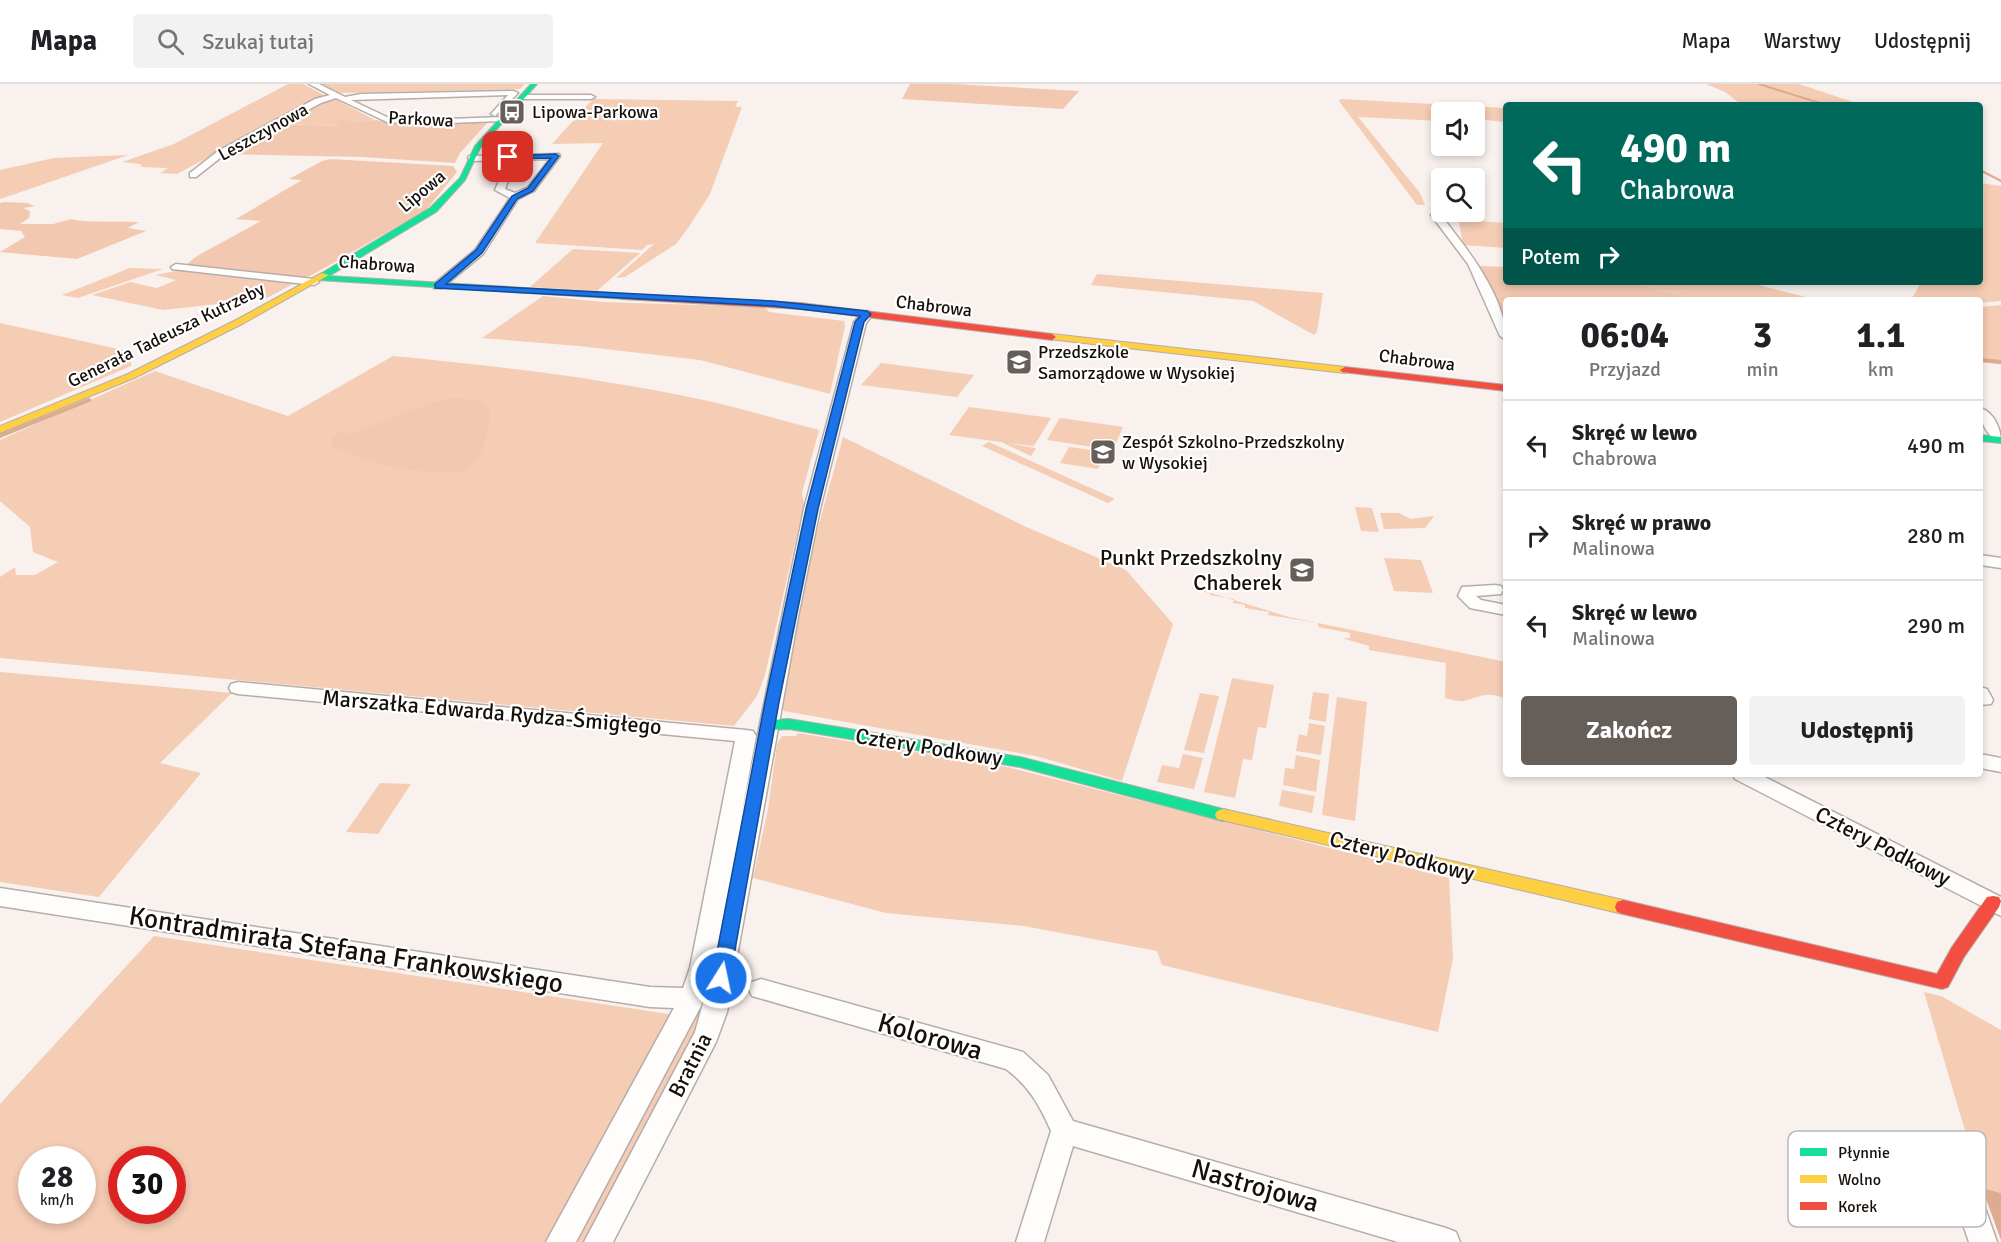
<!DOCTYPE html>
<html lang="pl">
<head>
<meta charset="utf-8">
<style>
  body { margin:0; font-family:Signika,sans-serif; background:#f2f2f2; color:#202124; height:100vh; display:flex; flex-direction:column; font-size:22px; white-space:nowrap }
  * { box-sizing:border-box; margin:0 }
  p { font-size:20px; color:#757577 }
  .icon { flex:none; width:33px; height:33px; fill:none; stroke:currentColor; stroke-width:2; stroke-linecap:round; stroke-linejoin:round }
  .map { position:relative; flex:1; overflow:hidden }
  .details { position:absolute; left:1503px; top:213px; width:480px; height:480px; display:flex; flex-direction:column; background:#fff; border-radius:6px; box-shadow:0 3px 9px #0003 }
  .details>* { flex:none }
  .hud { position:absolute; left:1503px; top:18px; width:480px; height:183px; border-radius:6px; box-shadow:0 3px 9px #0003; background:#00695c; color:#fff; overflow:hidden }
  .tools { position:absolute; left:1431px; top:18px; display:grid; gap:12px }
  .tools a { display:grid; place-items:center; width:54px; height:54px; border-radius:6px; background:#fff; box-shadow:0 3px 9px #0003; font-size:30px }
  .speed { position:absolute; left:18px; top:1062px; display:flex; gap:12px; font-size:30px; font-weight:700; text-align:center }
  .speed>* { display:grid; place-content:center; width:78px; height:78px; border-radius:50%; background:#fff; box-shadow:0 3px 9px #0003; line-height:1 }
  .speed small { font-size:15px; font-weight:400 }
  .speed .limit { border:9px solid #d22; background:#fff; color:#111 }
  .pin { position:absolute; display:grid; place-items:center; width:51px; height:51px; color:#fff; margin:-26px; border-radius:12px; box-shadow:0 3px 9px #0006 }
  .me { position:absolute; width:66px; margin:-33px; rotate:10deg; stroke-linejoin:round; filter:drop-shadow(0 0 4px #0008) }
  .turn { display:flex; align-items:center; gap:21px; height:126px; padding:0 18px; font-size:27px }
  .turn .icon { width:78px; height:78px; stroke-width:2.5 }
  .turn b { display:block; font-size:42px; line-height:51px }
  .then { display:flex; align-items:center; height:57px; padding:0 18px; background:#0003; gap:12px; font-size:22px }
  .eta { display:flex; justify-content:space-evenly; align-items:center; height:102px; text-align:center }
  .eta b { font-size:36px; font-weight:800; line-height:42px }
  .primary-button { display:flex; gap:12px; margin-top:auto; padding:12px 18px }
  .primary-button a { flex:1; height:69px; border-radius:6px; background:#665e59; color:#fff; font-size:24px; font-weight:800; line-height:69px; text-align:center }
  .primary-button a+a { background:#f2f2f2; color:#202124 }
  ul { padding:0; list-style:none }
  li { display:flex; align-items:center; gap:18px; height:90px; padding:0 18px; border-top:2px solid #e0e0e0 }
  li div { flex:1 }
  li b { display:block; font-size:22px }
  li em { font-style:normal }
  header { display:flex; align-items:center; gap:36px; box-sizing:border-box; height:84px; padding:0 30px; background:#fff; border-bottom:2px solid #e0e0e0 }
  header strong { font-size:28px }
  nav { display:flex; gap:33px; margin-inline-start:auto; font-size:21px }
  .search { width:420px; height:54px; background:#f2f2f2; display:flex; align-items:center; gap:15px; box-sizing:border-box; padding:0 21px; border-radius:6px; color:#757577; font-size:22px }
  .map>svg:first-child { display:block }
  .green { fill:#f5ccb4; fill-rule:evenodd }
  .forest { fill:#f2c8b0 }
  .water { fill:#ddab8e }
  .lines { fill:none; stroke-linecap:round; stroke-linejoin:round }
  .stream-far1 { stroke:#ddab8e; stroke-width:2 }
  .stream { stroke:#ddab8e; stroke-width:4 }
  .street-casing { stroke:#b5ada9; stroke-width:3 }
  .fast-casing { stroke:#b5ada9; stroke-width:2 }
  .slow-casing { stroke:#b5ada9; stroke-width:2 }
  .jam-casing { stroke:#b5ada9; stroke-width:2 }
  .street { fill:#fefdfc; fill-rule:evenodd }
  .fast { fill:#16e098; fill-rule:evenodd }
  .slow { fill:#ffcf43; fill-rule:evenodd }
  .jam { fill:#f24e42; fill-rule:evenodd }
  .route { fill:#1a73e8; stroke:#114b97; stroke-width:1.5 }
  .labels { text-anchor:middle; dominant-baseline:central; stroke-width:4.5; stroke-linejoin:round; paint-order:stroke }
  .far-poi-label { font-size:18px; fill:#170f0a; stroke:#fff; text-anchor:start }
  .far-street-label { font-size:18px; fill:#170f0a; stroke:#fff }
  .poi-label { font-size:22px; fill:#170f0a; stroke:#fff; text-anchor:end }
  .street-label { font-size:22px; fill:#170f0a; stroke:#fff }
  .near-street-label { font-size:27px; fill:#170f0a; stroke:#fff }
  .key { fill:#fff; stroke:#b9b7b6; stroke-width:1.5 }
  .key-label { font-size:16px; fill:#170f0a }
</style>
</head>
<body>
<header>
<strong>Mapa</strong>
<div class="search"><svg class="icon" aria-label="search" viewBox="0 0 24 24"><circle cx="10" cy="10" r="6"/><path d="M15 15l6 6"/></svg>Szukaj tutaj</div>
<nav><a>Mapa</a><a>Warstwy</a><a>Udostępnij</a></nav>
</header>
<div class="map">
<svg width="2001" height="1158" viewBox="0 0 2001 1158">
  <rect width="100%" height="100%" fill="#f9f1ed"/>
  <g class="green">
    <path d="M288,0H303L324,11L177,90L160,89L168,84L142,83L140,80L122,78L174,60Z"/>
    <path d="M323,0H525L520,5L340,9Z"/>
    <path d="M1706,0H1799L1862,21H1742L1725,8Z"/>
    <path d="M335,15L375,36L353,38L332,36L342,42L279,40L323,17Z"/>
    <path d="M593,15L738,17L735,23H742L710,110L688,144L676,160L625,193L616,194L654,160L647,161L642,166L535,159L603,59L552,60Z"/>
    <path d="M1341,15L1506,24V38L1475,35L1474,28H1442L1441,37L1358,33L1420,109L1425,121H1417L1339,17Z"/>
    <path d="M128,71L18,109L0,115V86L54,74Z"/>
    <path d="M1980,99L2001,102V217L1980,219V216H1911L1921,198H1980Z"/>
    <path d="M1463,136L1506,139V164L1463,161L1459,138Z"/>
    <path d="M573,165L640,169L597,207L530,203Z"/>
    <path d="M130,184L163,185L78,214L62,211Z"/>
    <path d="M180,186L286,198L285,199L293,200L265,215L163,226L92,211L130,198L157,204L176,196L155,191Z"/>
    <path d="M1097,190L1323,209L1317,248L1314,251L1253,217L1091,201Z"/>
    <path d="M1626,198H1747L1817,216H1700Z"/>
    <path d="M543,212L603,218L765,223L769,228L844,237L845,242L830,310L700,276L579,262L482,254Z"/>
    <path d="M2001,221V280L1980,278V223Z"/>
    <path d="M0,239L132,268L131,282L0,338Z"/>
    <path d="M393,272C497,282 602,294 704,316C743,325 781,336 819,346L802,409L804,420L765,591L757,612L734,642L0,574V493L15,483L16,491H35L58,478L33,468L30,443L0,417V356L155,287L288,332Z"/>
    <path d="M881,279L974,291L957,313L861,301Z"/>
    <path d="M969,323L1051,334L1034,362L1005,359L1036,364L1031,372L1001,358L949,351Z"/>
    <path d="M1059,335L1061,334L1123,343L1113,366L1047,356Z"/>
    <path d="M843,353L1024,442L1126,486L1173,540L1122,697L1036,672L784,627L780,621L810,473Z"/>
    <path d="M989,358L1115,415L1108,419L982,362Z"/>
    <path d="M1069,363L1106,368L1098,385L1060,379Z"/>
    <path d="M1355,423L1372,424L1379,448L1361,447Z"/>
    <path d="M1380,429H1399L1411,435L1434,432L1425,444L1384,445Z"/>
    <path d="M1384,474L1421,476L1433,509L1394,507Z"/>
    <path d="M1191,503L1289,533L1506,578V615C1488,607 1481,612 1464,617C1459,618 1450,615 1445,614L1446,579L1369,566V562L1342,554H1350V549L1318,543V539L1268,531L1269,528L1245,524V521L1233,519L1234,515L1210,511V509L1194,506Z"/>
    <path d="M0,588L232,609L160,679L201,689L99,813L0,798Z"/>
    <path d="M1232,594L1274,601L1266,644L1258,643L1252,676L1243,675L1235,714L1204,708Z"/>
    <path d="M1313,608L1329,610L1326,638L1309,635Z"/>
    <path d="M1200,609L1219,612L1204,669L1184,666Z"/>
    <path d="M1337,613L1367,618L1355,737L1322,731Z"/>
    <path d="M1309,639L1325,642L1321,671L1296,667L1299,650L1307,652Z"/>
    <path d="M798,649L1007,683L1449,794L1453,875L1438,948L1162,881L1157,867L1024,842L886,829L753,794L768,725L777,660L782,652H796Z"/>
    <path d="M1183,670L1203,674L1194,705L1157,698L1162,681L1179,684Z"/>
    <path d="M1296,671L1320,676L1316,708L1283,701L1285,684L1294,685Z"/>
    <path d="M380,699L411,700L378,750L346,748Z"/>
    <path d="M1282,706L1315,712L1312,729L1279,722Z"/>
    <path d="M154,852L675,931L548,1158H0V1020ZM32,1076H82V1126H32ZM122,1076H172V1126H122Z"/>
    <path d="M1924,908L1941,912L2001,946V1109L1982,1104Z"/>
    <path d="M700,926L704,929L698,948L585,1158H566L693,927Z"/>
  </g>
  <g class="forest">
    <path d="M910,0H954L1079,7L1063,25L902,15Z"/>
    <path d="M339,35L353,38L375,36L400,40L489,37L460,69L455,79L361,73L223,70L279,40L341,42L332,36Z"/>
    <path d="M330,75L453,82L457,88L426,126L310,192L301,194L188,182V179L197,172L261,137L236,135L302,96L289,95L322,77Z"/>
    <path d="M4,118L27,119L35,122L23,124L30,127L29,134L20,140H53L72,135C79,139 127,137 139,138L128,144L146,147L77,175L0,168L25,153L21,147L0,145V119Z"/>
    <path d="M1480,182L1506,183V198H1626L1700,216H1506V240Z"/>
    <path d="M449,314L480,316L490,325C490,346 484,380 459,388C454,389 446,388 440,388C402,388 368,377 332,363V355L340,348L350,350L408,327Z"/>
  </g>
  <path class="water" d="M1982,1104L2001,1109V1156Z"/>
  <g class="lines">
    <g class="stream-far1">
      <path d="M1759,0L1826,21"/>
      <path d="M1980,86L2001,97"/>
    </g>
    <g class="stream">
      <path d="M1980,276L2001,278"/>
      <path d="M0,352L89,316"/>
    </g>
    <defs>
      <g id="street">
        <path d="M309,0H319L345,13L361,10L514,7L518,9L495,32L491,30L508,11L351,16L389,34L423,36L501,33L505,35L501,37L423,40L387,38L336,14L321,19L224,71L196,93H190V89L218,67L315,15L330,11Z"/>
        <path d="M522,11H591L595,13L591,15H519Z"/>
        <path d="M559,70L560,72L534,107L518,115L483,170L442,204H434V200L475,166L510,114L495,106L507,78L514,80L505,105L515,109L528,103L550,75L472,77L468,74L469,72Z"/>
        <path d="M1433,129H1439C1465,162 1506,212 1506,256L1500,252L1468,180L1431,131Z"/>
        <path d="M176,180L314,195L319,198L314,201L172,185L171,183Z"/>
        <path d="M867,227L873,230L866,239L820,425L798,533L727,928L716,958L613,1158H584L695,948L707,905L701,922L576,1158H546L674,924L650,923L0,822V804L650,903L683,904L690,884L735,657L238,610L231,608L229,604L231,600L238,598L746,646L753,647L756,652L741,733L804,425L854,238L863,228Z"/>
        <path d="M1980,324C1994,328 2001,345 2001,358C1987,354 1980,337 1980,324Z"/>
        <path d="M1980,471L2001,474V484L1980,481Z"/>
        <path d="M1495,501L1501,502L1503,506L1501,510L1476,512L1481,516L1506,521V531L1470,524L1458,512L1462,503Z"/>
        <path d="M1980,603L1987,605L1993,616L1991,620L1980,621Z"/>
        <path d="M1980,670L2001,674V688L1980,684Z"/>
        <path d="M1732,690H1759L2001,813V832L1735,695Z"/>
        <path d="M761,895L1023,968L1048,991L1073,1037L1446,1144L1456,1148L1460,1158H1398L1073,1062L1044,1158H1016L1051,1047C1040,1022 1029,1002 1006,985L752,912L749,905L752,898Z"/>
        <path d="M1959,1074L1969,1078L1997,1158H1969L1945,1087L1949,1078Z"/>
      </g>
      <g id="fast">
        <path d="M531,0H537L480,64L465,96L436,128L329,192L624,210L627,211V215L318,196L317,194L322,189L430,124L460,94L475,62Z"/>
        <path d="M1980,351L2001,353V359L1980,357Z"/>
        <path d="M789,635L1020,673L1223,725L1229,727L1231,731L1229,735L1223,737L1020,683L789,645L768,646L761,641L768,636Z"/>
      </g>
      <g id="slow">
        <path d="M322,189L329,191L244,239L134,294L0,349V342L128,290L238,235Z"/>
        <path d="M1052,250L1345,283L1350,286L1345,289L1049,255L1048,253Z"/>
        <path d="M1223,725L1623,816L1629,818L1631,823L1629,828L1623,830L1217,735L1215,731L1217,727Z"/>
      </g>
      <g id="jam">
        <path d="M624,210L801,219L1052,250L1056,253L1052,256L801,225L621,215V211Z"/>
        <path d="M1345,283L1506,301V307L1342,288L1340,286Z"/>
        <path d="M1993,812L1999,813L2001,817L1999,823L1964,873L1948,903L1942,905L1623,830L1617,828L1615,823L1617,818L1623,816L1937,890L1952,863L1987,813Z"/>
      </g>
    </defs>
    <use href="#street" class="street-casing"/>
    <use href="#fast" class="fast-casing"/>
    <use href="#slow" class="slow-casing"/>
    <use href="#jam" class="jam-casing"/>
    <use href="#street" class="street"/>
    <use href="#fast" class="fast"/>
    <use href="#slow" class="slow"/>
    <use href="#jam" class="jam"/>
  </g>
  <path class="route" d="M556,70L559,72L533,107L517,115L482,169L446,200L773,217L867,227L871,230L864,238L818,425L779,618L730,894L727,900L721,902L714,900L712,894L765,618L806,425L855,238L860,232L773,222L435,204V200L476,166L512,112L528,104L551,74L508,75L505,72Z"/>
  <defs>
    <symbol id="bus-square" viewBox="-11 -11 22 22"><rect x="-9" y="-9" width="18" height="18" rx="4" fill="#665e59" stroke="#fff"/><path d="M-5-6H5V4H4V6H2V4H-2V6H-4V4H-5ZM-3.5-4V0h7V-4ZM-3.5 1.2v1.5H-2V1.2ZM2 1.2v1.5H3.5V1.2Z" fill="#fff"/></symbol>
    <symbol id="school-square" viewBox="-11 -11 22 22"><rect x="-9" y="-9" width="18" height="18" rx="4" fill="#665e59" stroke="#fff"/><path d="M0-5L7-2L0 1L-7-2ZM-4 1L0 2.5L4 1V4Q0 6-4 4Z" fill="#fff"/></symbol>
  </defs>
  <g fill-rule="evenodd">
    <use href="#bus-square" x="497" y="13" width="30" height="30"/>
    <use href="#school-square" x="1004" y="263" width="30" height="30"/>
    <use href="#school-square" x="1088" y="353" width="30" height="30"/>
    <use href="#school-square" x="1287" y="471" width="30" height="30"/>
  </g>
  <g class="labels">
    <g class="far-poi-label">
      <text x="532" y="28">Lipowa-Parkowa</text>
      <text x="1038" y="268">Przedszkole<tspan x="1038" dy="21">Samorządowe w Wysokiej</tspan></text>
      <text x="1122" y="358">Zespół Szkolno-Przedszkolny<tspan x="1122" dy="21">w Wysokiej</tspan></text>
    </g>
    <g class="far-street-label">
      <text transform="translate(421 35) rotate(3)">Parkowa</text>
      <text transform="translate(263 48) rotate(-29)">Leszczynowa</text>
      <text transform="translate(422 107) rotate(-40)">Lipowa</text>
      <text transform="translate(377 180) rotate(4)">Chabrowa</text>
      <text transform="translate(934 222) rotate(7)">Chabrowa</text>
      <text transform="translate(166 251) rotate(-26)">Generała Tadeusza Kutrzeby</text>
      <text transform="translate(1417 276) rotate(7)">Chabrowa</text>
    </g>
    <g class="poi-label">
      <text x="1282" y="473">Punkt Przedszkolny<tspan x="1282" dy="25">Chaberek</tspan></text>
    </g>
    <g class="street-label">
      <text transform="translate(492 628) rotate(5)">Marszałka Edwarda Rydza-Śmigłego</text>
      <text transform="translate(929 663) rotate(9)">Cztery Podkowy</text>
      <text transform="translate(1883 762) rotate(27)">Cztery Podkowy</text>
      <text transform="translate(1402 772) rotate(14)">Cztery Podkowy</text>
      <text transform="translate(690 981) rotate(-63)">Bratnia</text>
    </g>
    <g class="near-street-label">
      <text transform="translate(346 866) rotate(9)">Kontradmirała Stefana Frankowskiego</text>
      <text transform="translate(930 953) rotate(16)">Kolorowa</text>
      <text transform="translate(1255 1102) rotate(16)">Nastrojowa</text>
    </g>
  </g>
  <rect x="1788" y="1047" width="198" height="96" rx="9" class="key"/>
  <rect x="1800" y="1064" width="27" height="8" fill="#16e098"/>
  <rect x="1800" y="1091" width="27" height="8" fill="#ffcf43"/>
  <rect x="1800" y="1118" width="27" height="8" fill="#f24e42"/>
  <g class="key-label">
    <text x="1838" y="1074">Płynnie</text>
    <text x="1838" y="1101">Wolno</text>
    <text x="1838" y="1128">Korek</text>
  </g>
</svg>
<div class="tools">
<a><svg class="icon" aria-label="sound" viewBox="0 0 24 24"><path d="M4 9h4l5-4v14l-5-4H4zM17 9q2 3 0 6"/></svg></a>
<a><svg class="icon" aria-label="search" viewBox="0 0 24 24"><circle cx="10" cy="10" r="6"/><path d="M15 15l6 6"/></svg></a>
</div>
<div class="speed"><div>28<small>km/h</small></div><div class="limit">30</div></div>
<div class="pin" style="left:508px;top:73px;background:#d93025"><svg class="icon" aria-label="arrive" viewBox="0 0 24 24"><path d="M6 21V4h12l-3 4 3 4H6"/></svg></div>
<svg class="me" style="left:721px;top:894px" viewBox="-20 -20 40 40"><circle r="17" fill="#1a73e8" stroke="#fff" stroke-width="3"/><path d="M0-11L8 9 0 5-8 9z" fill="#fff"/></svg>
<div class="hud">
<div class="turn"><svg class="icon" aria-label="left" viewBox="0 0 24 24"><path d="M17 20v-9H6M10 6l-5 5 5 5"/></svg><div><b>490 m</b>Chabrowa</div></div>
<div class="then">Potem<svg class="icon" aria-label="right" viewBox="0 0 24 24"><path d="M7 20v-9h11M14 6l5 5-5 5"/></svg></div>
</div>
<section class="details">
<div class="eta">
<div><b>06:04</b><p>Przyjazd</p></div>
<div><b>3</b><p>min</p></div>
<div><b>1.1</b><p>km</p></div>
</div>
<ul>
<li><svg class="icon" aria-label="left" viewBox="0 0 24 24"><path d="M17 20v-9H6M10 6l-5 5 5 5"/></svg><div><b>Skręć w lewo</b><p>Chabrowa</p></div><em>490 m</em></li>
<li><svg class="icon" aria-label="right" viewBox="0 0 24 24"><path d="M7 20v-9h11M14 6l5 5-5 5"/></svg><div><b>Skręć w prawo</b><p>Malinowa</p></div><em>280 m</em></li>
<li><svg class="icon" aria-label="left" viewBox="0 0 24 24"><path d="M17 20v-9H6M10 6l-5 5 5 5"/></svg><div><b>Skręć w lewo</b><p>Malinowa</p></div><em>290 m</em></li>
</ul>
<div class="primary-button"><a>Zakończ</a><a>Udostępnij</a></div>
</section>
</div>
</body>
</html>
